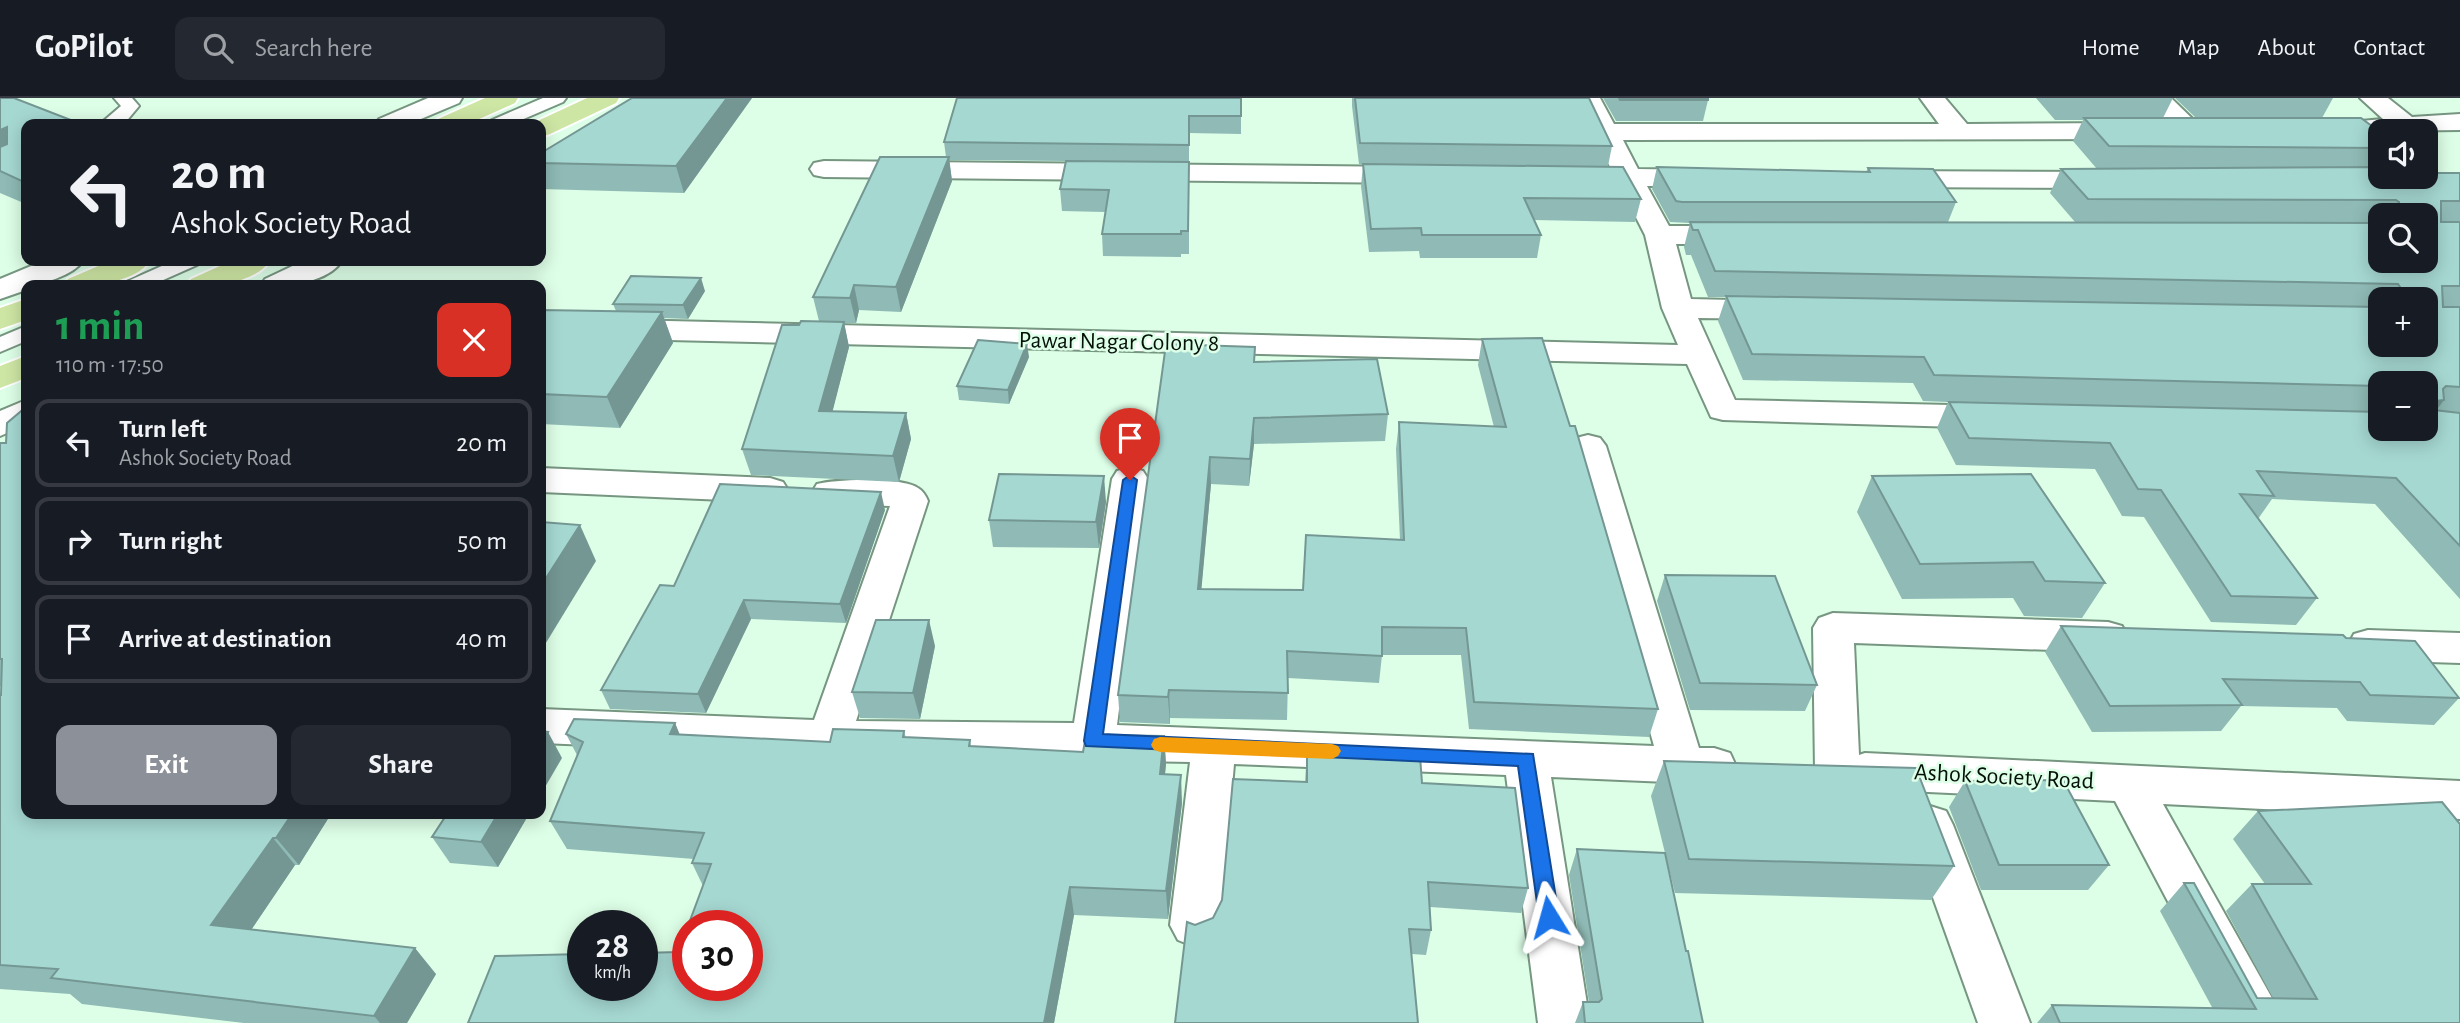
<!DOCTYPE html>
<html lang="en">
<head>
<meta charset="utf-8">
<style>
  body { margin:0; font-family:"Alegreya Sans",sans-serif; background:#242831; color:#f1f3f6; height:100vh; display:flex; flex-direction:column; font-size:26px; white-space:nowrap }
  * { box-sizing:border-box; margin:0 }
  p { font-size:23px; color:#9ea1a6 }
  .icon { flex:none; width:38px; height:38px; fill:none; stroke:currentColor; stroke-width:2; stroke-linecap:round; stroke-linejoin:round }
  .map { position:relative; flex:1; overflow:hidden }
  .panel { position:absolute; left:21px; top:182px; width:525px; height:539px; display:flex; flex-direction:column; background:#171b24; border-radius:14px; box-shadow:0 4px 18px #0003 }
  .panel>* { flex:none }
  .banner { position:absolute; left:21px; top:21px; width:525px; height:147px; border-radius:14px; box-shadow:0 4px 18px #0003; background:#171b24; color:#f1f3f6; overflow:hidden }
  .tools { position:absolute; left:2368px; top:21px; display:grid; gap:14px }
  .tools a { display:grid; place-items:center; width:70px; height:70px; border-radius:14px; background:#171b24; box-shadow:0 4px 18px #0003; font-size:35px }
  .speed { position:absolute; left:567px; top:812px; display:flex; gap:14px; font-size:35px; font-weight:700; text-align:center }
  .speed>* { display:grid; place-content:center; width:91px; height:91px; border-radius:50%; background:#171b24; box-shadow:0 4px 18px #0003; line-height:1 }
  .speed small { font-size:18px; font-weight:400 }
  .speed .limit { border:10px solid #d22; background:#fff; color:#111 }
  .pin { position:absolute; display:grid; place-items:center; width:60px; height:60px; color:#fff; margin:-72px -30px; border-radius:50% 50% 50% 0; rotate:-45deg; box-shadow:0 0 7px #0007 }
  .pin .icon { rotate:45deg }
  .me { position:absolute; width:77px; margin:-38px; rotate:352deg; stroke-linejoin:round; filter:drop-shadow(0 0 5px #0008) }
  .turn { display:flex; align-items:center; gap:24px; height:147px; padding:0 35px; font-size:32px }
  .turn .icon { width:91px; height:91px; stroke-width:2.5 }
  .turn b { display:block; font-size:49px; line-height:60px }
  .round { display:grid; place-items:center; flex:none; width:74px; height:74px; border-radius:14px; background:#242831 }
  .headline { display:flex; align-items:center; justify-content:space-between; height:119px; padding:0 35px }
  h1 { font-size:42px; font-weight:700; line-height:52px; color:#1e9e55 }
  .primary-button { display:flex; gap:14px; margin-top:auto; padding:14px 35px }
  .primary-button a { flex:1; height:80px; border-radius:14px; background:#8c9099; color:#fff; font-size:28px; font-weight:700; line-height:80px; text-align:center }
  .primary-button a+a { background:#242831; color:#f1f3f6 }
  ul { padding:0; list-style:none }
  li { display:flex; align-items:center; gap:21px; height:88px; margin:0 14px 10px; padding:0 21px; border:4px solid #363941; border-radius:14px }
  li div { flex:1 }
  li b { display:block; font-size:26px }
  li em { font-style:normal }
  header { display:flex; align-items:center; gap:42px; box-sizing:border-box; height:98px; padding:0 35px; background:#171b24; border-bottom:2px solid #363941 }
  header strong { font-size:33px }
  nav { display:flex; gap:38px; margin-inline-start:auto; font-size:24px }
  .search { width:490px; height:63px; background:#242831; display:flex; align-items:center; gap:18px; box-sizing:border-box; padding:0 24px; border-radius:14px; color:#9ea1a6; font-size:26px }
  .map>svg:first-child { display:block }
  .lines { fill:none; stroke-linecap:round; stroke-linejoin:round }
  .lane-casing { stroke:#779681; stroke-width:4 }
  .street-casing { stroke:#779681; stroke-width:4 }
  .secondary-casing { stroke:#779681; stroke-width:4 }
  .primary-casing { stroke:#fff; stroke-width:4 }
  .lane { fill:#fff; fill-rule:evenodd }
  .street { fill:#fff; fill-rule:evenodd }
  .secondary { fill:#fff; fill-rule:evenodd }
  .primary { fill:#cee6a4; fill-rule:evenodd }
  .wall { fill:#8fbab5; fill-rule:evenodd }
  .shaded-wall { fill:#749793 }
  .building { fill:#a6d8d2; stroke:#749793; stroke-width:2 }
  .route { fill:#1a73e8; stroke:#114b97; stroke-width:2 }
  .slow { fill:#f59e0b }
  .labels { text-anchor:middle; dominant-baseline:central; stroke-width:5; stroke-linejoin:round; paint-order:stroke }
  .street-label { font-size:24px; fill:#051009; stroke:#ddfee7 }
</style>
</head>
<body>
<header>
<strong>GoPilot</strong>
<div class="search"><svg class="icon" aria-label="search" viewBox="0 0 24 24"><circle cx="10" cy="10" r="6"/><path d="M15 15l6 6"/></svg>Search here</div>
<nav><a>Home</a><a>Map</a><a>About</a><a>Contact</a></nav>
</header>
<div class="map">
<svg width="2460" height="925" viewBox="0 0 2460 925">
  <rect width="100%" height="100%" fill="#ddfee7"/>
  <g class="lines">
    <defs>
      <g id="lane">
        <path d="M114,0H132L139,8L124,26H100L121,8Z"/>
        <path d="M543,0H566L563,4L512,26H489L492,22Z"/>
        <path d="M173,163H200L197,167L152,187H125L128,183Z"/>
        <path d="M26,228V243L0,254V239Z"/>
      </g>
      <g id="street">
        <path d="M1576,0H1600L1614,26H1939L1920,0H1945L1967,26L2129,25L2138,27L2142,33L2138,39L2129,41L1623,42L1638,71L1707,72L1717,74L1721,80L1717,86L1707,88H1647L1669,128H1739L1749,131L1753,137L1749,143L1739,146H1676L1691,201L1774,203L1785,205L1790,212L1785,219L1774,221L1698,220L1735,302L1993,308L2005,311L2010,319L2005,327L1993,330L1723,322L1711,319L1687,266L541,239V220L1678,247L1662,210L1645,137L1620,88L1568,85L1564,79L1568,73L1611,71Z"/>
        <path d="M2144,0H2171L2204,32L2200,37C2179,43 2155,17 2144,0Z"/>
        <path d="M2360,0H2388L2412,19L2460,16V32L2380,33V37L2326,40L2317,37L2313,32L2317,27L2383,21Z"/>
        <path d="M824,63L1413,69L1423,71L1427,77L1423,83L1413,85L824,79L814,77L810,71L814,65Z"/>
        <path d="M1886,73L2110,74L2120,76L2124,82L2120,88L2110,90L1886,89L1876,87L1872,81L1876,75Z"/>
        <path d="M1588,337L1600,340L1606,348L1699,650H1714L1730,655L1736,668L1730,681L1714,686L1551,679L1590,925H1538L1506,677L1234,666L1220,827L1212,842L1195,849L1178,842L1170,827L1190,664L829,657L541,645V611L814,622L890,408L830,406L817,402L812,394L817,386C835,381 903,379 918,390C923,393 926,398 928,403L856,623L1074,625L1112,381L1117,373L1130,369L1143,373L1148,381L1117,627L1654,648L1570,348L1576,340Z"/>
        <path d="M541,370L770,380L783,384L788,392L783,400L770,404L541,394Z"/>
        <path d="M1833,515L2108,524L2122,528L2128,539L2122,550L2108,554L1854,545L1859,657L1865,655L2460,683V721L2163,706L2286,925H2232L2115,703L1865,691C1849,686 1837,690 1821,685L1815,672L1813,530L1819,520Z"/>
        <path d="M2368,532L2460,535V565L2368,562L2354,558L2348,547L2354,536Z"/>
        <path d="M1930,708L1946,713L1953,727L2030,925H1978L1907,727L1914,713Z"/>
      </g>
      <g id="secondary">
        <path d="M428,0H462L459,5L409,26H375L379,21Z"/>
        <path d="M43,163H83C73,177 43,187 26,187V192L0,201V181Z"/>
        <path d="M303,163H342C326,186 286,188 261,187L265,181Z"/>
        <path d="M26,302V327L0,338V313Z"/>
      </g>
      <g id="primary">
        <path d="M485,0H518L515,5L468,26H434L438,21Z"/>
        <path d="M587,0H619L616,5L550,36L541,39V26H531Z"/>
        <path d="M110,163H150C134,186 89,188 64,187L68,181Z"/>
        <path d="M231,163H270C254,186 212,188 187,187L191,181Z"/>
        <path d="M26,201V222L0,231V210Z"/>
        <path d="M26,258V280L0,290V268Z"/>
      </g>
    </defs>
    <use href="#lane" class="lane-casing"/>
    <use href="#street" class="street-casing"/>
    <use href="#secondary" class="secondary-casing"/>
    <use href="#primary" class="primary-casing"/>
    <use href="#lane" class="lane"/>
    <use href="#street" class="street"/>
    <use href="#secondary" class="secondary"/>
    <use href="#primary" class="primary"/>
  </g>
  <g class="wall">
    <path d="M0,0L26,26V106L0,95Z"/>
    <path d="M752,0L684,95L541,91V55Z"/>
    <path d="M1241,0V36L1189,35V156H1181V159L1103,158L1102,136L1105,114L1062,113L1060,91L1066,63L949,62L952,83L901,214L859,212L856,225H844L849,249L832,314L906,315L911,341L899,384L751,377L742,351L819,223L813,199L946,59L944,44Z"/>
    <path d="M1352,0H1589L1612,48L1608,68L1641,101L1635,124L1534,122L1541,137L1537,160H1420L1419,153L1369,154L1361,88L1363,67L1359,66L1352,8Z"/>
    <path d="M1603,0H1708V2L1703,23H1616Z"/>
    <path d="M2036,0H2173L2163,20H2196L2175,0H2333L2322,20L2380,34V79L2435,75H2460V501L2375,406L2272,401L2258,421L2317,500L2296,527L2211,524L2144,419L2122,418L2095,371L1956,367L1937,330L1948,304L1923,303L1913,285L1743,282L1718,223L1726,199H1708L1691,157H1686L1684,149L1690,125L1670,124L1652,91L1657,69L1866,74L1868,70L1956,104L1948,124H2075L2050,95L2061,71H2097L2073,43L2083,22H2055ZM2380,117H2426L2380,163ZM2380,201H2426L2380,247ZM2380,285H2426V331H2380Z"/>
    <path d="M705,193L688,221L664,220L673,245L620,330L541,326V212L616,213L613,206Z"/>
    <path d="M1482,241L1658,611L1649,639L1469,631L1461,557H1382L1379,585L1288,580L1287,622L1170,620V626L1120,624L1118,597L1166,246L1255,249V264L1388,316L1385,343L1254,346L1249,388L1211,386L1201,491L1303,492L1400,442L1396,351L1399,324L1494,329L1478,267Z"/>
    <path d="M1029,259L1009,306L959,302L957,288Z"/>
    <path d="M0,345H6L26,716H331L299,767H295L251,832L436,876L407,925H244L82,906L70,896L0,891V597H1V588H0Z"/>
    <path d="M1872,378L2105,485L2082,520L2024,518L2013,500L1902,501L1857,414Z"/>
    <path d="M1106,404L1099,450L993,449L989,422Z"/>
    <path d="M885,412L846,525L751,521L706,615L610,611L601,592L674,488Z"/>
    <path d="M1665,477L1817,587L1805,613L1690,612L1657,503Z"/>
    <path d="M2061,528L2346,540L2459,600L2434,627L2347,623L2337,610L2241,608L2221,633L2092,634L2045,554Z"/>
    <path d="M935,548L920,621L860,620L852,594Z"/>
    <path d="M675,625L679,636L830,644L904,633L906,640L970,642L971,648L1083,654L1103,644L1164,638L1166,666L1165,676L1182,705L1168,821L1074,817L1054,925H468L678,854L703,788L692,765L694,761L567,751L550,723L577,657L566,636Z"/>
    <path d="M1307,654L1422,685L1528,790L1521,815L1430,809L1431,832L1426,857L1412,856L1213,820L1305,684Z"/>
    <path d="M1664,663L1954,768L1931,802L1675,795L1666,759L1686,853L1703,925H1575L1583,904H1589L1569,777L1577,751L1665,755L1651,698Z"/>
    <path d="M1965,683L2109,767L2088,792H1981L1949,709Z"/>
    <path d="M2258,713L2460,925H2037L2052,907L2213,911L2160,813L2184,785L2257,900H2273L2226,813L2252,786H2265L2233,741Z"/>
    <path d="M529,716L498,769L450,765L432,739Z"/>
  </g>
  <g class="shaded-wall">
    <path d="M727,0H752L684,95L676,68Z"/>
    <path d="M7,29L26,58L0,69V32Z"/>
    <path d="M949,59L952,83L901,214L896,189Z"/>
    <path d="M701,180L705,193L688,221L683,207Z"/>
    <path d="M854,187L859,212L856,225L850,200Z"/>
    <path d="M662,214L673,245L620,330L607,299Z"/>
    <path d="M844,224L849,249L826,339L819,313Z"/>
    <path d="M1027,246L1029,259L1009,306L1008,292Z"/>
    <path d="M2444,302L2426,326L2428,304Z"/>
    <path d="M906,315L911,341L899,384L893,358Z"/>
    <path d="M1254,320V346L1249,388L1250,361Z"/>
    <path d="M1210,359L1211,386L1199,518L1198,491Z"/>
    <path d="M1104,378L1106,404L1099,450L1096,424Z"/>
    <path d="M881,394L885,412L846,525L840,506Z"/>
    <path d="M580,427L596,463L541,553V488Z"/>
    <path d="M744,502L751,521L706,615L698,596Z"/>
    <path d="M929,522L935,548L920,621L913,595Z"/>
    <path d="M1169,592L1170,620V626L1168,599Z"/>
    <path d="M675,625L687,654L670,636Z"/>
    <path d="M548,634L562,660L541,696V645Z"/>
    <path d="M1164,638L1166,666L1162,704L1160,676Z"/>
    <path d="M1181,677L1182,705L1168,821L1166,793Z"/>
    <path d="M292,716H331L299,767L276,740Z"/>
    <path d="M498,716H529L498,769L481,744Z"/>
    <path d="M273,740L295,767L237,853L211,827Z"/>
    <path d="M1070,789L1074,817L1054,925H1044Z"/>
    <path d="M415,850L436,876L407,925H380L374,918Z"/>
  </g>
  <g class="building">
    <path d="M0,0H14L81,26H26V85L0,73V49L7,46V29L0,32Z"/>
    <path d="M632,0H727L676,68L541,65V55Z"/>
    <path d="M957,0H1241V18H1189V47L944,44Z"/>
    <path d="M1355,0H1589L1612,48L1360,45Z"/>
    <path d="M1619,0H1708V2H1620Z"/>
    <path d="M2084,20H2361L2380,34V50L2109,48Z"/>
    <path d="M880,59H949L896,189L854,187L850,200L813,199Z"/>
    <path d="M1066,63L1189,64L1188,133H1181V136H1102L1109,92L1060,91Z"/>
    <path d="M1363,66L1623,69L1641,101L1524,100L1541,137H1422L1421,130L1371,131Z"/>
    <path d="M1657,69L1870,74L1868,70L1933,71L1956,104H1682L1676,103Z"/>
    <path d="M2380,69V79H2426V69H2427L2435,75H2460V103H2441V124H2460V188H2442L2443,209H2460V289L2446,288L2443,291L2444,302L2428,304L2434,312L2460,315V448L2396,380L2257,373L2274,398L2240,396L2317,500L2231,498L2161,392L2138,391L2110,345L1969,340L1949,304L2380,314V331H2426V285H2380V288L1934,277L1924,259L1752,256L1726,198L2380,209V247H2426V201H2400V189L2398,186L1715,173L1698,132H1693L1690,124L2380,125V163H2426V117H2399V104L2396,102L2088,101L2061,71Z"/>
    <path d="M631,178L701,180L683,207L613,206Z"/>
    <path d="M541,212L662,214L607,299L541,296Z"/>
    <path d="M801,223L844,224L819,313L906,315L893,358L742,351L782,227H799Z"/>
    <path d="M1542,240L1570,328H1575L1658,611L1474,604L1466,530L1382,529V558L1287,553L1288,595L1169,592L1168,599L1118,597L1166,246L1255,249L1254,264L1377,261L1388,316L1254,320L1250,361L1210,359L1198,491L1303,492L1306,437L1404,442L1399,324L1506,329L1482,241Z"/>
    <path d="M978,242L1027,246L1008,292L957,288Z"/>
    <path d="M26,309V716H292L276,740H273L211,827L415,850L374,918L51,880L58,871L0,867V597H1L2,561H0V345H6L7,325Z"/>
    <path d="M999,376L1104,378L1096,424L989,422Z"/>
    <path d="M2031,376L2105,485L2045,483L2033,464L1920,466L1872,378Z"/>
    <path d="M720,386L881,394L840,506L744,502L698,596L601,592L660,487L674,488Z"/>
    <path d="M541,424L580,427L541,488Z"/>
    <path d="M1665,477L1775,478L1817,587L1700,585Z"/>
    <path d="M876,522H929L913,595L852,594Z"/>
    <path d="M2061,528L2343,537L2346,540L2415,543L2459,600L2370,597L2360,584L2223,581L2242,607L2110,608Z"/>
    <path d="M574,621L675,625L670,636L830,644L833,631L904,633L903,639L970,642L969,648L1083,654L1085,643L1103,644L1104,637L1164,638L1160,676L1181,677L1166,793L1070,789L1044,925H468L495,858L583,856V887H642V855L678,854L688,828V887H747V828H688L711,766L692,765L704,735L550,723L583,644L566,636Z"/>
    <path d="M541,633L548,634L541,645Z"/>
    <path d="M1307,654L1420,658L1422,685L1515,690L1528,790L1428,784L1431,832L1409,831L1418,925H1175L1187,824L1195,827L1213,820L1222,802L1233,681L1307,684Z"/>
    <path d="M1664,663L1916,670L1954,768L1689,761Z"/>
    <path d="M2063,682L2109,767H1999L1965,683Z"/>
    <path d="M2442,704L2460,726V925H2060L2052,907L2256,911L2184,785H2194L2257,900L2317,901L2252,786H2311L2258,713Z"/>
    <path d="M447,716H498L481,744L432,739Z"/>
    <path d="M1577,751L1665,755L1686,853H1688L1703,925H1585L1583,904H1599L1602,901Z"/>
  </g>
  <path class="route" d="M1130,377L1137,382L1103,636L1533,656L1559,819L1556,826L1549,828L1542,826L1539,819L1518,668L1086,648L1084,643L1123,382Z"/>
  <path class="slow" d="M1160,639L1332,646L1338,648L1341,653L1338,658L1332,661L1160,654L1154,652L1151,647L1154,641Z"/>
  <g class="labels">
    <g class="street-label">
      <text transform="translate(1119 244) rotate(1)">Pawar Nagar Colony 8</text>
      <text transform="translate(2004 679) rotate(3)">Ashok Society Road</text>
    </g>
  </g>
</svg>
<div class="tools">
<a><svg class="icon" aria-label="sound" viewBox="0 0 24 24"><path d="M4 9h4l5-4v14l-5-4H4zM17 9q2 3 0 6"/></svg></a>
<a><svg class="icon" aria-label="search" viewBox="0 0 24 24"><circle cx="10" cy="10" r="6"/><path d="M15 15l6 6"/></svg></a>
<a>+</a>
<a>−</a>
</div>
<div class="speed"><div>28<small>km/h</small></div><div class="limit">30</div></div>
<div class="pin" style="left:1130px;top:382px;background:#d93025"><svg class="icon" aria-label="arrive" viewBox="0 0 24 24"><path d="M6 21V4h12l-3 4 3 4H6"/></svg></div>
<svg class="me" style="left:1549px;top:819px" viewBox="-20 -20 40 40"><path d="M0-17L14 15 0 8-14 15z" fill="#1a73e8" stroke="#fff" stroke-width="4"/></svg>
<div class="banner">
<div class="turn"><svg class="icon" aria-label="left" viewBox="0 0 24 24"><path d="M17 20v-9H6M10 6l-5 5 5 5"/></svg><div><b>20 m</b>Ashok Society Road</div></div>
</div>
<section class="panel">
<div class="headline"><div><h1>1 min</h1><p>110 m · 17:50</p></div><a class="round" style="background:#d93025;color:#fff"><svg class="icon" aria-label="close" viewBox="0 0 24 24"><path d="M6 6l12 12M18 6L6 18"/></svg></a></div>
<ul>
<li><svg class="icon" aria-label="left" viewBox="0 0 24 24"><path d="M17 20v-9H6M10 6l-5 5 5 5"/></svg><div><b>Turn left</b><p>Ashok Society Road</p></div><em>20 m</em></li>
<li><svg class="icon" aria-label="right" viewBox="0 0 24 24"><path d="M7 20v-9h11M14 6l5 5-5 5"/></svg><div><b>Turn right</b></div><em>50 m</em></li>
<li><svg class="icon" aria-label="arrive" viewBox="0 0 24 24"><path d="M6 21V4h12l-3 4 3 4H6"/></svg><div><b>Arrive at destination</b></div><em>40 m</em></li>
</ul>
<div class="primary-button"><a>Exit</a><a>Share</a></div>
</section>
</div>
</body>
</html>
